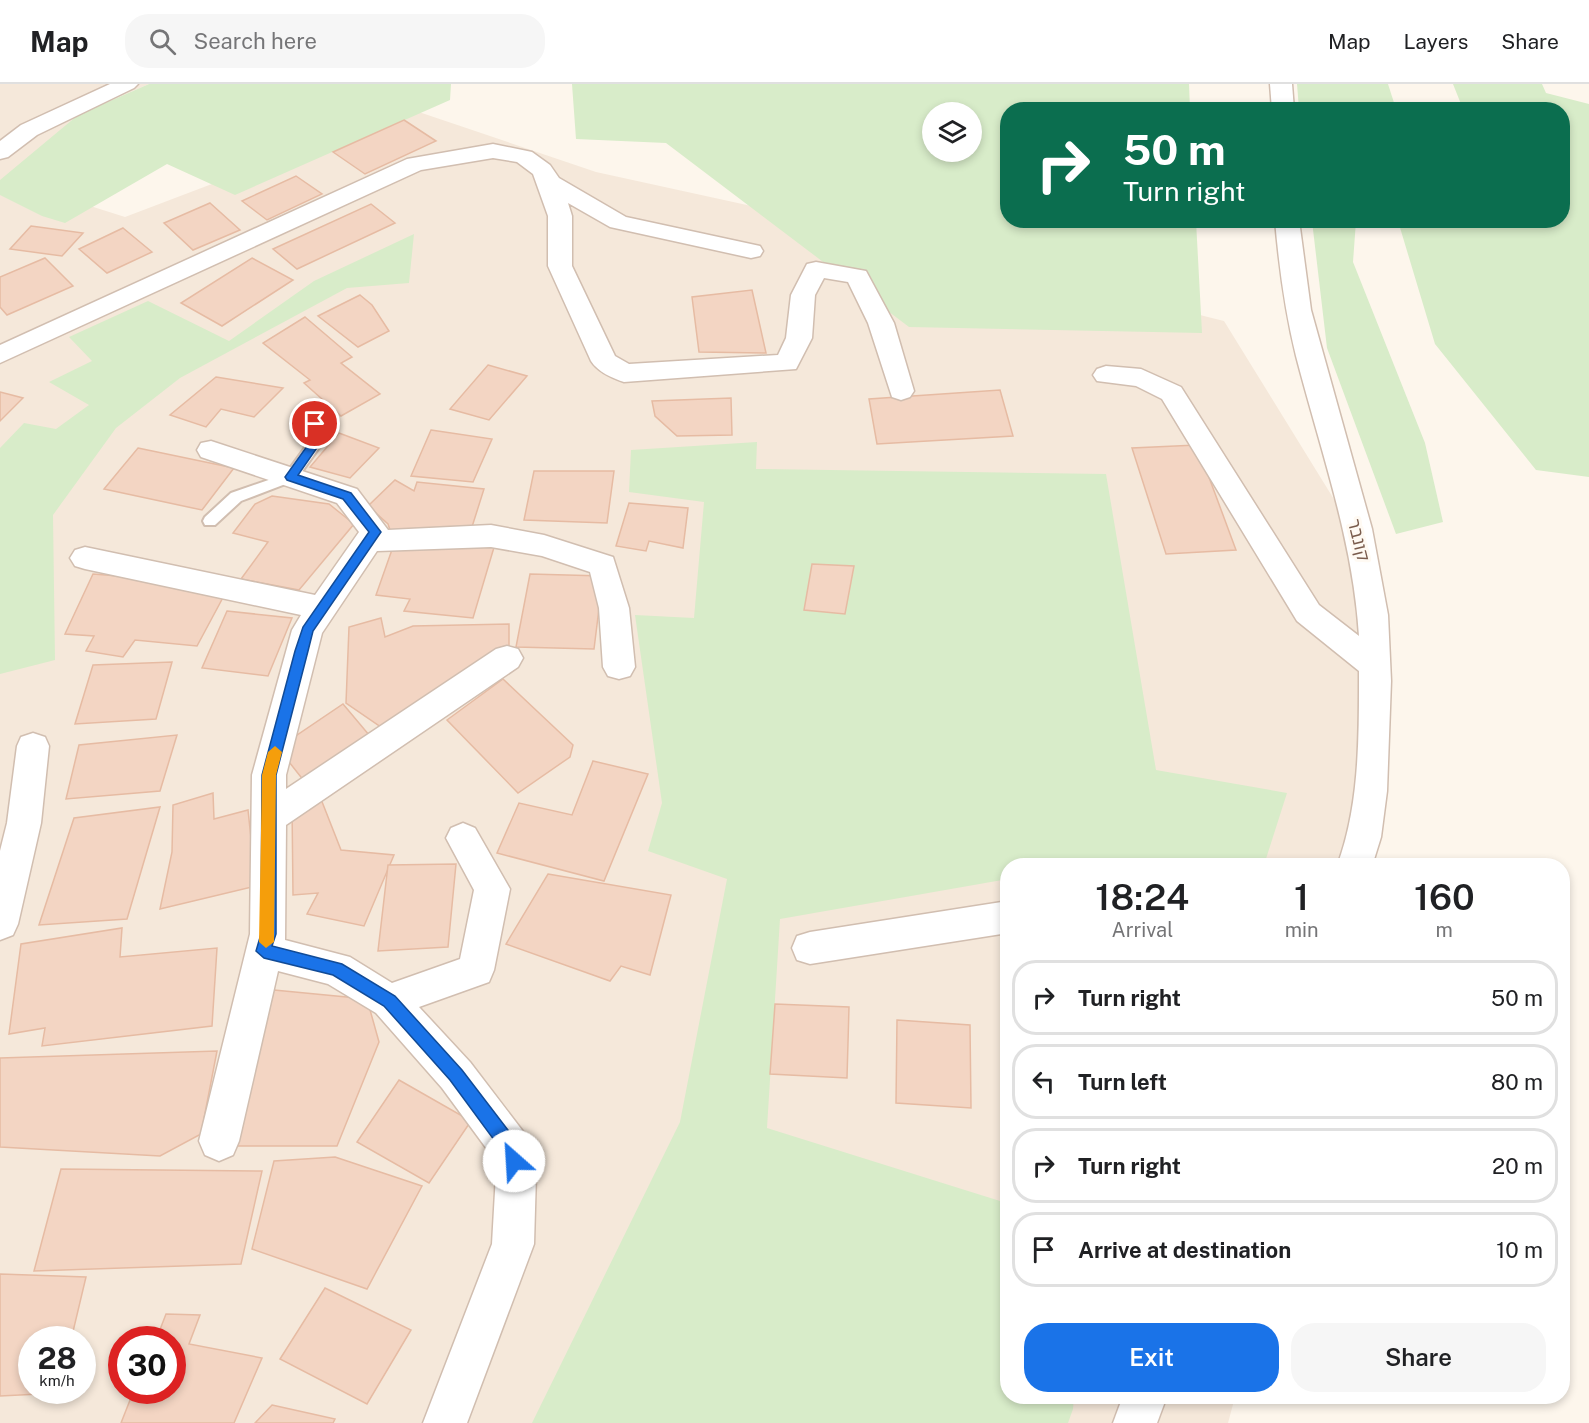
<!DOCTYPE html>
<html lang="en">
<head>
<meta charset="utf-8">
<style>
  body { margin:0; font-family:"Public Sans","Noto Sans Hebrew",sans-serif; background:#f6f6f6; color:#202124; height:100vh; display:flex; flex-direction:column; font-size:22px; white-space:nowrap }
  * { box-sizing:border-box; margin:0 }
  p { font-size:20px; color:#757577 }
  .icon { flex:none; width:33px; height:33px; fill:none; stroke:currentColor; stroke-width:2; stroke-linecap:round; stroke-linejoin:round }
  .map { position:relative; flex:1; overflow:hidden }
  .details { position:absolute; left:1000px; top:774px; width:570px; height:546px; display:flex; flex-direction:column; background:#fff; border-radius:24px; box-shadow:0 3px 9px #0003 }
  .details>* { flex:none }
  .top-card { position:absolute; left:1000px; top:18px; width:570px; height:126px; border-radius:24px; box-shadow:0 3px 9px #0003; background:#0b6e4f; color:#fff; overflow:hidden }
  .buttons { position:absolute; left:922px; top:18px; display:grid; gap:12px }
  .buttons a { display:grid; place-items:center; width:60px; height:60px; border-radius:50%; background:#fff; box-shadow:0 3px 9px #0003; font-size:30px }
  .speed { position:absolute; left:18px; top:1242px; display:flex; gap:12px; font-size:30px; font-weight:700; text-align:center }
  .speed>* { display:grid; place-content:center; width:78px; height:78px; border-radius:50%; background:#fff; box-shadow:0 3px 9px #0003; line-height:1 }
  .speed small { font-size:15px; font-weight:400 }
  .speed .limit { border:9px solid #d22; background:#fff; color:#111 }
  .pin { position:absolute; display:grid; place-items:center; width:51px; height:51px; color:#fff; margin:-26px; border:3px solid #fff; border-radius:50%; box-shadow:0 2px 6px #0007 }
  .me { position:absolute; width:66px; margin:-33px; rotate:334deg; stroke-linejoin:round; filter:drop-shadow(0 0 4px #0008) }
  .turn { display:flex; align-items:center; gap:21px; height:126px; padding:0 24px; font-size:27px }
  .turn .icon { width:78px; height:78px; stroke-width:2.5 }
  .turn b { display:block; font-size:42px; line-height:51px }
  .eta { display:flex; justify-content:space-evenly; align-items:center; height:102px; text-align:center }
  .eta b { font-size:36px; font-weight:600; line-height:42px }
  .action { display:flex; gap:12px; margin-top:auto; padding:12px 24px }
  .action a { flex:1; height:69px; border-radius:24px; background:#1a73e8; color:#fff; font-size:24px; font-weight:600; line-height:69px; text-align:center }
  .action a+a { background:#f6f6f6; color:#202124 }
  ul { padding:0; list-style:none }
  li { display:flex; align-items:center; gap:18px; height:75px; margin:0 12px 9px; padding:0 12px; border:3px solid #e0e0e0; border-radius:24px }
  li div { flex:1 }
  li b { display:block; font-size:22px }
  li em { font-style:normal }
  header { display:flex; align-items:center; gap:36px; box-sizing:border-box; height:84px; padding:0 30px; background:#fff; border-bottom:2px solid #e0e0e0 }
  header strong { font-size:28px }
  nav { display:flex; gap:33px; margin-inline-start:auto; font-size:21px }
  .search { width:420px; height:54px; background:#f6f6f6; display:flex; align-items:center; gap:15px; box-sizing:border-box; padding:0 21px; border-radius:24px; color:#757577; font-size:22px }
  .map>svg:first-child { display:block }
  .residential { fill:#f5e8da; fill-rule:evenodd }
  .green { fill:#d8ecc9; fill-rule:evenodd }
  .building { fill:#f3d5c3; stroke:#e6bba3; stroke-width:1.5 }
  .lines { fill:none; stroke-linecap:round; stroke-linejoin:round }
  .lane-casing { stroke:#d1beb0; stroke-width:4 }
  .street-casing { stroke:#d1beb0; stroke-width:3 }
  .lane { fill:#fff; fill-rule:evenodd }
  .street { fill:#fff; fill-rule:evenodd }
  .route { fill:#1a73e8; stroke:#114b97; stroke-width:1.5 }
  .slow { fill:#f59e0b }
  .labels { text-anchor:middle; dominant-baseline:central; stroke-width:6; stroke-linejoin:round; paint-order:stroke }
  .street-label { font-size:18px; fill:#7a5c4d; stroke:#fffaf3 }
</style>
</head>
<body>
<header>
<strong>Map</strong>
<div class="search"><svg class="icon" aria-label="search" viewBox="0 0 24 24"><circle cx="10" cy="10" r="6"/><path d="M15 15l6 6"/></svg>Search here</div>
<nav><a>Map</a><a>Layers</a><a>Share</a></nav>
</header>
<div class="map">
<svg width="1589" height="1339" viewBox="0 0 1589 1339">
  <rect width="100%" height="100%" fill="#fdf6ec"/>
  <path class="residential" d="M0,0H149L78,31L5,95L125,133L410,25L596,88L839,141L1224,237L1377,485L1366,781L1008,782V1312L1235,1313L1228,1339H0ZM32,1256H82V1306H32ZM122,1256H172V1306H122Z"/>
  <g class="green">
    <path d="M149,0H451L450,16L235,111L167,80L65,139L42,132L0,111V96L78,31Z"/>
    <path d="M572,0H1189L1190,25L1008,26V136L1196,137L1202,249L909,243L666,59L576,55ZM933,28H972V68H933Z"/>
    <path d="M1297,0H1388L1396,25H1299Z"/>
    <path d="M1453,0H1542L1546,9L1589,20V393L1536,386L1435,260L1398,137L1563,136V26L1463,25Z"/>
    <path d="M1312,137H1356L1353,178L1425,359L1443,438L1396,450L1327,264Z"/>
    <path d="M414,150L409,199L347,204L180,294L116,344L53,431L55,576L0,590V364L24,339L56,345L89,321L49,298L92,277L69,253L148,217L229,257L314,197Z"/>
    <path d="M757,358L756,385L1106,390L1156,686L1287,709L1264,781L1008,782V795L780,835L767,1044L1000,1117L1008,1094V1312L1074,1313L1073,1325L1068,1339H532L680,1038L727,795L648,767L662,719L635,531L694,534L704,418L629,408L631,366Z"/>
  </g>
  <g class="building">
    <path d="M404,36L436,57L365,90L333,68Z"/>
    <path d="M296,92L322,110L267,136L242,117Z"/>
    <path d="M210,119L240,146L193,166L164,139Z"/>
    <path d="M371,120L395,139L297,185L273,165Z"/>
    <path d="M31,142L83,149L62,172L10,165Z"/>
    <path d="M123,144L152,168L107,189L79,165Z"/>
    <path d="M45,174L73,202L7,231L0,223V193Z"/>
    <path d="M252,174L293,196L222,242L181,219Z"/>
    <path d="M752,206L766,269L699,268L692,213Z"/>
    <path d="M360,211L372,221L389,247L358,263L318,232Z"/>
    <path d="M305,233L352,273L341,279L380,310L341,332L304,299L310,296L263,259Z"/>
    <path d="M488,281L527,292L489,336L450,325Z"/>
    <path d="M216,293L283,304L254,333L221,325L206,343L170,331Z"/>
    <path d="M1000,306L1013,352L877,360L869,315Z"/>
    <path d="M0,308L23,314L0,337Z"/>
    <path d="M731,314L732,351L677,352L655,332L652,317Z"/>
    <path d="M431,346L492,355L473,398L411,392Z"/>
    <path d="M339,349L379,364L350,394L310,383Z"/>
    <path d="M1197,361L1236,466L1166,470L1132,364Z"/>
    <path d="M138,364L234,384L202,426L104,405Z"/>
    <path d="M534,387H614L607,439L524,436Z"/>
    <path d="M395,396L414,407L417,398L484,405L471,446L392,452L388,440L368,422Z"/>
    <path d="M272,412L329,420L354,440L299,506L241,495L268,458L233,449L255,420Z"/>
    <path d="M629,419L688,424L683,464L649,457L646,467L616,462Z"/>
    <path d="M394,460H495L473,534L404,527L410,515L376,511Z"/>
    <path d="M812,480L854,482L845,530L804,526Z"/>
    <path d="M93,490L193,498L227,506L197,562L135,556L123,573L86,567L94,552L65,550Z"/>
    <path d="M530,490L603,492L594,565L516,563Z"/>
    <path d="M227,527L292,534L268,592L202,584Z"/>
    <path d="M381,534L385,553L413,542L509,540V564L381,643L346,619L349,543Z"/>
    <path d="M172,578L156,635L75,640L93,581Z"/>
    <path d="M503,595L573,661L570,673L518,709L447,636Z"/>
    <path d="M343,620L375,658L308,702L278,664Z"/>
    <path d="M177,651L160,707L66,715L79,661Z"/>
    <path d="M593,677L648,690L604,797L497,769L519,719L572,731Z"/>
    <path d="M317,705L341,766L394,771L364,842L307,830L318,809L293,811L292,721Z"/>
    <path d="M213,709L214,735L248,726L256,802L160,825L172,768L173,721Z"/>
    <path d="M160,723L127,835L39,841L74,734Z"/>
    <path d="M456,780L448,863L378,867L388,781Z"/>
    <path d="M548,790L671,811L650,891L621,882L610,897L506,860Z"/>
    <path d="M122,844L120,873L217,864L212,942L42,962L45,944L9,950L21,860Z"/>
    <path d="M274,906L367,915L379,958L337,1062H237Z"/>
    <path d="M775,920L849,923L847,994L770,990Z"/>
    <path d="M897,936L970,941L971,1024L896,1019Z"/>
    <path d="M217,967L201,1050L160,1072L0,1063V974Z"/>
    <path d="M399,996L471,1037L429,1099L357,1058Z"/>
    <path d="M335,1073L422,1102L367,1205L252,1165L274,1077Z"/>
    <path d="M61,1085L262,1087L241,1180L34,1187Z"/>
    <path d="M0,1190L86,1193L71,1256H32V1306H60L59,1309L0,1312Z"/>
    <path d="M325,1204L411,1246L367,1320L280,1275Z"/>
    <path d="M166,1230L200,1231L189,1260L262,1274L234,1339H121L134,1306H172V1256H156Z"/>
    <path d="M272,1321L335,1335L333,1339H255Z"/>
  </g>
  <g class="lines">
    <defs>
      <path id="lane" d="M314,318L321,322L323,358L296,396L241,417L215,441H205L203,437L205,433L231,409L286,390L309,358L307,322Z"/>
      <g id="street">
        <path d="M110,0H138L134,4L37,51L8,73L0,75V57L21,41Z"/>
        <path d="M1270,0H1292L1294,26H1272Z"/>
        <path d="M493,60L532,68L550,81L559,94L626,133L760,162L763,167L760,172L751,174L610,143L568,119L572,132V182L615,272L629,280L778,271L786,254L791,211L807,180L816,178L866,187L894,239L914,307L910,313L901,316L892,313L868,239L848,198L824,194L815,211L812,254L796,285L624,298C612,294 598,288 591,277L548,182V132L533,90L517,78L493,74L421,86L0,279V261L407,75Z"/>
        <path d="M1275,136H1299L1311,226L1372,445L1388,531L1391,597L1387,707L1381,753L1372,782H1337C1360,721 1359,651 1359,587L1297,537L1162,315L1136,302L1097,297L1093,291L1097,285L1106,282L1141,285L1181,303L1319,521L1359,552C1353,455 1320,365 1296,272C1285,227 1279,182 1275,136Z"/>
        <path d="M211,357L357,405L388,446L491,441L544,451L613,473L629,524L635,583L630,592L619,595L608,592L603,583L599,524L590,488L542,472L491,463L377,467L322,549L286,691V705L496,565L507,562L518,565L523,574L518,583L286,741L285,856L350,873L392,899L460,875L474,806L446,754L451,744L463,739L475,744L510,805L494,886L489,898L419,923L470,978L525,1050L536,1090L534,1160L467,1339H423L492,1160L496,1090L492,1072L442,1004L376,929L328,900L278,887L239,1057L233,1071L219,1077L205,1071L199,1057L250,850L252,691L292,546L301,531L85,485L75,482L70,474L75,466L85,463L315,511L359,448L337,419L201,373L197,366L201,359Z"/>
        <path d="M33,649L45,653L49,662L41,739L18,840L13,851L0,856V767L7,739L17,662L21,653Z"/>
        <path d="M1008,817V849L810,880L797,876L792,864L797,852L810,848Z"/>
        <path d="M1123,1312H1167L1157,1339H1113Z"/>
      </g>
    </defs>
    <use href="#lane" class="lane-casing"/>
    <use href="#street" class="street-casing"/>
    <use href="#lane" class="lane"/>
    <use href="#street" class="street"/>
  </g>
  <path class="route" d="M315,336L320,340L321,358L298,391L351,409L381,448L313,547L308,567L276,691V850L272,862L342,880L395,912L462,986L517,1058L522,1077L519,1083L514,1085L508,1083L503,1068L450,996L384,922L333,891L264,874L256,867L261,850L262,691L295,567L303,543L369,448L343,415L287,396L285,393L310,358L309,340Z"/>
  <path class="slow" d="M275,662L282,668L276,691L274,858L266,864L259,858L262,691L268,668Z"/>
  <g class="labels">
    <g class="street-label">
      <text transform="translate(1359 456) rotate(76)">קונבר</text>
    </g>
  </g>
</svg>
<div class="buttons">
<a><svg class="icon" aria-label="layers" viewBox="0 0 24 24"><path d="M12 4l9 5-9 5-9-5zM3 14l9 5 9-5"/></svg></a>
</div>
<div class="speed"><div>28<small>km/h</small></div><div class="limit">30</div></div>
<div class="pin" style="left:315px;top:340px;background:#d93025"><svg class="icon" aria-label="arrive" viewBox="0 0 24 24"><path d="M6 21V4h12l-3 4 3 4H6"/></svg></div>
<svg class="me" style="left:514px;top:1077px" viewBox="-20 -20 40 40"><circle r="19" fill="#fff"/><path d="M0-13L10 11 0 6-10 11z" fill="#1a73e8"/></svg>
<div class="top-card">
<div class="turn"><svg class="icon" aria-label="right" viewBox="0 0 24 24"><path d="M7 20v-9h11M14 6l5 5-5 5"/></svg><div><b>50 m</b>Turn right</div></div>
</div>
<section class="details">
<div class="eta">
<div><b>18:24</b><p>Arrival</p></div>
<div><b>1</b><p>min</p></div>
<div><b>160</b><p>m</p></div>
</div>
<ul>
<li><svg class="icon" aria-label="right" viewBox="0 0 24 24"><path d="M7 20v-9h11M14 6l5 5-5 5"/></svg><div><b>Turn right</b></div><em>50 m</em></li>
<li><svg class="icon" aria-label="left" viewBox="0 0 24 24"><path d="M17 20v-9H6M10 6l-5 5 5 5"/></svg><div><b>Turn left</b></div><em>80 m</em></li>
<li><svg class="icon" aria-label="right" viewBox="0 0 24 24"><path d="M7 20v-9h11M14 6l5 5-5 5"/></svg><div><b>Turn right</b></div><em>20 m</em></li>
<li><svg class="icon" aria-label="arrive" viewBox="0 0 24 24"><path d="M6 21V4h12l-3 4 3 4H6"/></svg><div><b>Arrive at destination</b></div><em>10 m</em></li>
</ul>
<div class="action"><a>Exit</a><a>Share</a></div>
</section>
</div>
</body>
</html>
